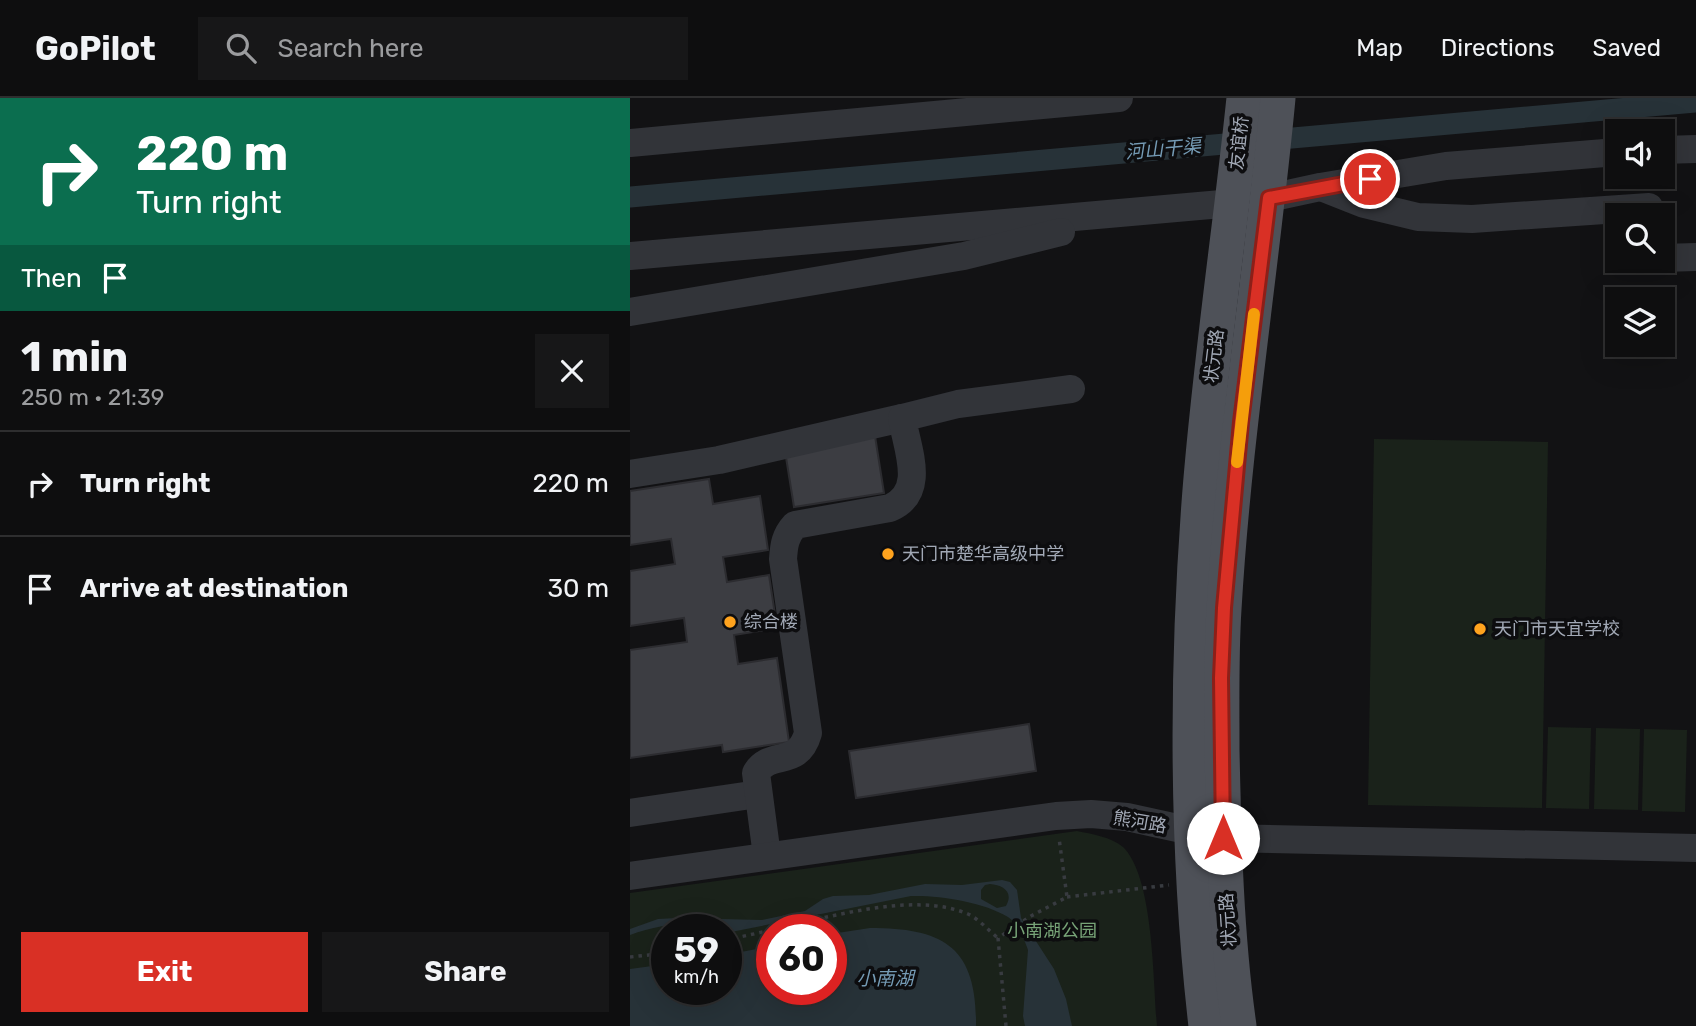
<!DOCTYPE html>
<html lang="en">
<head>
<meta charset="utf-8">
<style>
  body { margin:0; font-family:Rubik,"Noto Sans SC",sans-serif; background:#171718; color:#f1f3f6; height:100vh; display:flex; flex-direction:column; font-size:26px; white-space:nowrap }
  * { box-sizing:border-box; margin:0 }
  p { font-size:23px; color:#9b9c9e }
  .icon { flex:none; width:38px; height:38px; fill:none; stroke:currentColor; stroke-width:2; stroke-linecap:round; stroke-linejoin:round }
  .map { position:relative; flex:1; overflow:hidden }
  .panel { display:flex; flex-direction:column; background:#0e0e0f; width:630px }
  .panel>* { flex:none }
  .banner { background:#0b6e4f; color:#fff; overflow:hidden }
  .buttons { position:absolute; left:975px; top:21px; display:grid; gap:14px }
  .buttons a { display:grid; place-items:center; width:70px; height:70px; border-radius:0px; background:#0e0e0f; box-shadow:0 7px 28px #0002,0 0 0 2px #2e2e2f; font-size:35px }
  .speed { position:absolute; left:21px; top:816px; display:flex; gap:14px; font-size:35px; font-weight:700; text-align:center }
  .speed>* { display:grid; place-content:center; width:91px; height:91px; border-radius:50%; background:#0e0e0f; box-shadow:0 7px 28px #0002,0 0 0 2px #2e2e2f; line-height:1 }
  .speed small { font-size:18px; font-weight:400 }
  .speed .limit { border:10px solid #d22; background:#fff; color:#111 }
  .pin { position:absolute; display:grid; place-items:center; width:60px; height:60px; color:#fff; margin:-30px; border:4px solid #fff; border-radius:50%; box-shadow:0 2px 7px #0007 }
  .me { position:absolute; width:77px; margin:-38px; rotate:0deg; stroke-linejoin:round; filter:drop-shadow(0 0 5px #0008) }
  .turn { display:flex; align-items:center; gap:24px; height:147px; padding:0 21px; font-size:32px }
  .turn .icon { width:91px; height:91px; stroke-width:2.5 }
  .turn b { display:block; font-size:49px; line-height:60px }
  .then { display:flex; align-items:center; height:66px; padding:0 21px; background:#0003; gap:14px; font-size:26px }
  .round { display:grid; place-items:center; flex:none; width:74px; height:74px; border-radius:0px; background:#171718 }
  .overview { display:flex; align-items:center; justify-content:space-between; height:119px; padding:0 21px }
  h1 { font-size:42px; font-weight:700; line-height:52px }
  .primary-button { display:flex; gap:14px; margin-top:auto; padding:14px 21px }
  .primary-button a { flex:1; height:80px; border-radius:0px; background:#d93025; color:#fff; font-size:28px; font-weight:700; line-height:80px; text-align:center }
  .primary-button a+a { background:#171718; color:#f1f3f6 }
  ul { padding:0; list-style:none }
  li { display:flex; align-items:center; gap:21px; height:105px; padding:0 21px; border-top:2px solid #2e2e2f }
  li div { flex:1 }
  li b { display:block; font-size:26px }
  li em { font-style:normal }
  header { display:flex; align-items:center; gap:42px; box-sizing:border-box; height:98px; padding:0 35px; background:#0e0e0f; border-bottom:2px solid #2e2e2f }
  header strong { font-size:33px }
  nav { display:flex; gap:38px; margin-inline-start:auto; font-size:24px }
  .search { width:490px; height:63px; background:#171718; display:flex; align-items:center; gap:18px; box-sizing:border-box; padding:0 24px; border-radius:0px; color:#9b9c9e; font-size:26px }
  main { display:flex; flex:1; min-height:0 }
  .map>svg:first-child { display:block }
  .green { fill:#1a221a; fill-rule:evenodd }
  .water { fill:#273238; fill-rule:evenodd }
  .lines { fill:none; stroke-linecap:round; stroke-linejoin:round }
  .canal { stroke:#273238; stroke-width:21 }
  .building { fill:#3c3d42; stroke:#2c2c30; stroke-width:2 }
  .path { stroke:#383b40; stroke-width:3.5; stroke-dasharray:3.5 5; stroke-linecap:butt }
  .minor { stroke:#323439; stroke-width:28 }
  .major { stroke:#4e5158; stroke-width:35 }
  .route-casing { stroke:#8d1f18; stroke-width:18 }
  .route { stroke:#d93025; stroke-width:12 }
  .slow { stroke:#f59e0b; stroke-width:12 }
  .poi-dot { fill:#ffa31e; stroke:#0d0d0f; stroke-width:2.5 }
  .labels { text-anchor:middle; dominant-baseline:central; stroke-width:7; stroke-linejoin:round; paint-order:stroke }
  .street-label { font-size:18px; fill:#a2a9b6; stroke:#0d0d0f }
  .poi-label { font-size:18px; fill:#a2a9b6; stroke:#0d0d0f; text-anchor:start }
  .park-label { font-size:18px; fill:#77a377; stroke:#0d0d0f }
  .water-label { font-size:19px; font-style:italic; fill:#759bb5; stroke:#0d0d0f }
</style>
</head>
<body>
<header>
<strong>GoPilot</strong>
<div class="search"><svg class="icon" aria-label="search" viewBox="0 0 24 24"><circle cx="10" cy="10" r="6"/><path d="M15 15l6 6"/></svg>Search here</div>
<nav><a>Map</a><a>Directions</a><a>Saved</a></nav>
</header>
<main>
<section class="panel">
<div class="banner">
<div class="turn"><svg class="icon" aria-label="right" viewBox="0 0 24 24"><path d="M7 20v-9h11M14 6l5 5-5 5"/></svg><div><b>220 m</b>Turn right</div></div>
<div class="then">Then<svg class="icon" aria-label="arrive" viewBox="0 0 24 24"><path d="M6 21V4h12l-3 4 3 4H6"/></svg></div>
</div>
<div class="overview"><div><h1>1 min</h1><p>250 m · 21:39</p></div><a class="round"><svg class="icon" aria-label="close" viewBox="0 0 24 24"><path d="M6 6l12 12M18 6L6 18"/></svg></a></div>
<ul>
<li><svg class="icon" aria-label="right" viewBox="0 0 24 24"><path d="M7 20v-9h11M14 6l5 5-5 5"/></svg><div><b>Turn right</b></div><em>220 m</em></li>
<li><svg class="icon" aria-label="arrive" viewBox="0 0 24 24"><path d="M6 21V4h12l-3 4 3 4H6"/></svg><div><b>Arrive at destination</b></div><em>30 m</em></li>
</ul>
<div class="primary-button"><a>Exit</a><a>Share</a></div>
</section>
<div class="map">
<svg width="1066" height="928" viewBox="0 0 1066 928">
  <rect width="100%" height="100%" fill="#121214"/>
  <g class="green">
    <path d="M744,341L918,344L912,710L738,707Z"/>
    <path d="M918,629L961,630L959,711L916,710Z"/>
    <path d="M966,630L1010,631L1008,712L964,711Z"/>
    <path d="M1014,631L1057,632L1055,714L1012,713Z"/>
    <path d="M447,733C462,736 481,739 493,749C524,779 523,884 527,928H0V795ZM37,831H96V891H37ZM142,831H201V891H142Z"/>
  </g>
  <g class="water">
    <path d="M372,782L380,784L387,792L391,820L424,871L436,901L442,928H395L393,918L398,852C394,841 389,826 378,819C354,804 308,797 281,798L96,835V831H85L89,830V827C59,822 28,827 0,837V831L28,821L48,820L132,822L175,813L193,801L203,798L239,797L295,786L332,787ZM360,786C373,787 384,794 376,808L367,810L351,801V792L355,787Z"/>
    <path d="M240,830C314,830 347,849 346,928H0V871L37,866V891H96V857L142,848V891H201V836Z"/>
  </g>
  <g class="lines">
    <path class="canal" d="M0,99L1066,4"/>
  </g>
  <g class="building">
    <path d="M245,338L254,395L164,409L155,353Z"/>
    <path d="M79,381L83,406L130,398L138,452L93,459L97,484L139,477L147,530L104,537L108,566L147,560L159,644L93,654L92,647L0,660V552L57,544L54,520L0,528V473L45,466L41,441L0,447V393Z"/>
    <path d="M399,626L406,673L226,700L219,653Z"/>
  </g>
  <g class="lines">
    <g class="path">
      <path d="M437,799L539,787"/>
      <path d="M145,831C201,819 284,793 338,816C349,821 359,833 368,840"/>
      <path d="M96,842L142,832"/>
      <path d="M0,859L37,855"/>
      <path d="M376,928L368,840L401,818L437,799L429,740"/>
    </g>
    <g class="minor">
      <path d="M0,45L489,0"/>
      <path d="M1032,52L1066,51"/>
      <path d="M691,89L734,106L788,119L842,121L1019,109L1021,117"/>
      <path d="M639,100L690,89L816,68L987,54"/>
      <path d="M0,158L603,105"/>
      <path d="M1032,160L1066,159"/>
      <path d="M0,214L334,158L431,134"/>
      <path d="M0,376L89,362L272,320"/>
      <path d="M0,715L128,696"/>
      <path d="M137,758L126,675C140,651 168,671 178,635L153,461C154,447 155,438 165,427L260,410C297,394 277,351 272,320L328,306L441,291"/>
      <path d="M0,778L426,718L461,716L497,719L593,740L1066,750"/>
    </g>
    <g class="major">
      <path d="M576,928C556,754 556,579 569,405C579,270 600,135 614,0"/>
      <path d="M609,928C596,837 594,745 592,653C592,606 591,558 594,511C604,340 632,170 648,0"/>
    </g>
  </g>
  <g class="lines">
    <defs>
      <path id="route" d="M593,740L591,580L594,510L611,324L639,100L740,81"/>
    </defs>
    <use href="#route" class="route-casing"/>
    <use href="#route" class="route"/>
    <path class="slow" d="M607,364L624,216"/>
  </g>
  <g class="poi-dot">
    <circle cx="258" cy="456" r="7"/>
    <circle cx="100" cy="524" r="7"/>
    <circle cx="850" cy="531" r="7"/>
  </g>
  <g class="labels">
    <g class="street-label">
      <text transform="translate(609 45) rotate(-84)">友谊桥</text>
      <text transform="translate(584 258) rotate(-83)">状元路</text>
      <text transform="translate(510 724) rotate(10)">熊河路</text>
      <text transform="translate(598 822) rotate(-94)">状元路</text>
    </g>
    <g class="poi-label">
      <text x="272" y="456">天门市楚华高级中学</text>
      <text x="114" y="524">综合楼</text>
      <text x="864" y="531">天门市天宜学校</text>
    </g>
    <g class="park-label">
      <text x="422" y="833">小南湖公园</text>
    </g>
    <g class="water-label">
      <text transform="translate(533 51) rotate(-5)">河山干渠</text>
      <text x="255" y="880">小南湖</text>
    </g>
  </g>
</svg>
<div class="buttons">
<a><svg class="icon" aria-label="sound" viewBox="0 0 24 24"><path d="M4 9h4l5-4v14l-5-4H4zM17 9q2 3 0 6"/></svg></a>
<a><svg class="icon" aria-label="search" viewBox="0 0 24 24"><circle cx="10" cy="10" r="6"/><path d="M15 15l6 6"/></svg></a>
<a><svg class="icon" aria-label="layers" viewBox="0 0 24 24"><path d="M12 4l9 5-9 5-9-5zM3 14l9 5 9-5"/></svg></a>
</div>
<div class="speed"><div>59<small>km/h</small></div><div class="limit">60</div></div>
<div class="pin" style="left:740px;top:81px;background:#d93025"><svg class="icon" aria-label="arrive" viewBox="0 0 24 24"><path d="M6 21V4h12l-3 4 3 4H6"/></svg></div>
<svg class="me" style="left:593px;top:740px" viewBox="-20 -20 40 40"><circle r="19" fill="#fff"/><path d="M0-13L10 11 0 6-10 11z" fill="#d93025"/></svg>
</div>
</main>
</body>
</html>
